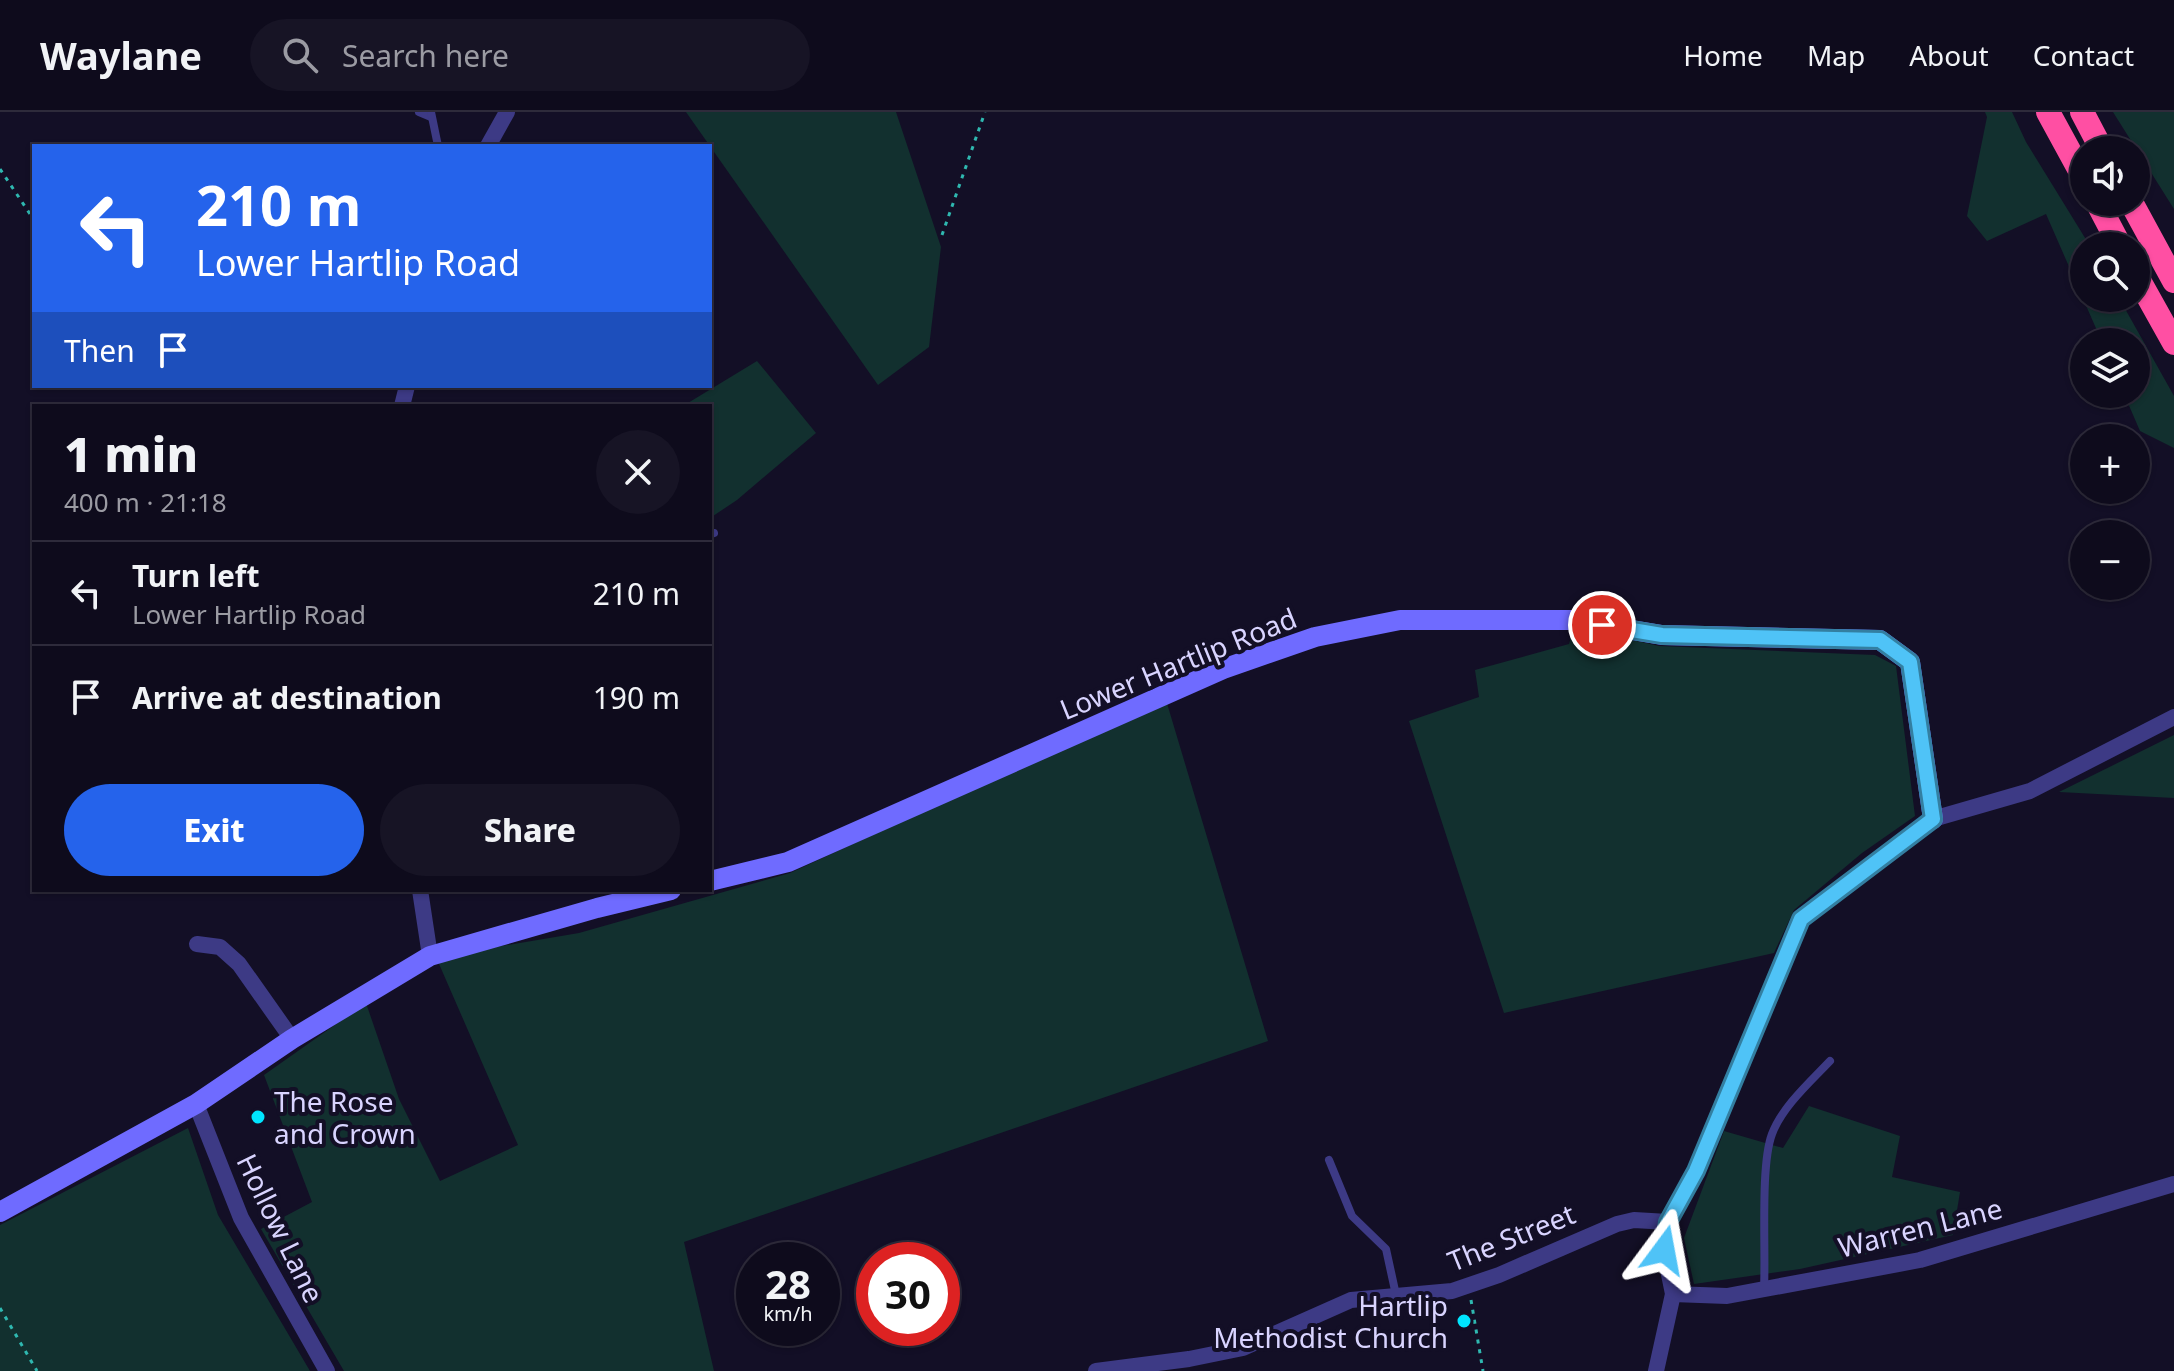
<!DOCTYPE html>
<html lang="en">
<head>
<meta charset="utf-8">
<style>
  body { margin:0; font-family:"Noto Sans",sans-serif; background:#171425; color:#f1f3f6; height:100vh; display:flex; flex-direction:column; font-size:30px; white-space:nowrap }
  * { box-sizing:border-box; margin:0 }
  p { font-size:26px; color:#9b9ba3 }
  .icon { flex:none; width:44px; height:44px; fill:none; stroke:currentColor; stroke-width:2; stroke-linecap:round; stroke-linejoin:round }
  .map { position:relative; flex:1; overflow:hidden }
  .sheet { position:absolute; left:32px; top:292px; width:680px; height:488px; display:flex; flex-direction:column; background:#0e0b1c; border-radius:0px; box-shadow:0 2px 6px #0004,0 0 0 2px #2e2b3b }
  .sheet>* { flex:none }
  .hud { position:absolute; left:32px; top:32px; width:680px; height:244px; border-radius:0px; box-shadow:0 2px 6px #0004,0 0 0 2px #2e2b3b; background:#2563eb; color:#fff; overflow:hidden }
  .controls { position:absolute; left:2070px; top:24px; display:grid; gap:16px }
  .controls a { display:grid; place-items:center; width:80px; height:80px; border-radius:50%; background:#0e0b1c; box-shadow:0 2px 6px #0004,0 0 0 2px #2e2b3b; font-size:40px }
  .speed { position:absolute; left:736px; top:1130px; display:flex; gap:16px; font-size:40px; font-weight:700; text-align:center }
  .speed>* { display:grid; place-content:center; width:104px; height:104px; border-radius:50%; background:#0e0b1c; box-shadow:0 2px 6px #0004,0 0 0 2px #2e2b3b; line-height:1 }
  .speed small { font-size:20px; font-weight:400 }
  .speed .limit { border:12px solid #d22; background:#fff; color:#111 }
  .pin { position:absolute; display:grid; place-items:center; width:68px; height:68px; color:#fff; margin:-34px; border:4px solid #fff; border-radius:50%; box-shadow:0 2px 8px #0007 }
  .me { position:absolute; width:88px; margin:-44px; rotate:13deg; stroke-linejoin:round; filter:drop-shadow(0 0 6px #0008) }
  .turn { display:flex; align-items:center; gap:28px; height:168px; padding:0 32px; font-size:36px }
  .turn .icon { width:104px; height:104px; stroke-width:2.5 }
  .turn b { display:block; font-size:56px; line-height:68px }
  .then { display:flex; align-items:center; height:76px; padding:0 32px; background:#0003; gap:16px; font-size:30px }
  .round { display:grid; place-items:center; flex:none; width:84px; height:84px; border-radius:42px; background:#171425 }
  .summary { display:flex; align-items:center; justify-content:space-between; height:136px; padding:0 32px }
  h1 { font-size:48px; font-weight:800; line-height:60px }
  .button { display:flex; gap:16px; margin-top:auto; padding:16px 32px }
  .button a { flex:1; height:92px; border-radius:48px; background:#2563eb; color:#fff; font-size:32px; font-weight:800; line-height:92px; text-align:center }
  .button a+a { background:#171425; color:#f1f3f6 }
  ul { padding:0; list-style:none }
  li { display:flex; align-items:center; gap:24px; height:104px; padding:0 32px; border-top:2px solid #2e2b3b }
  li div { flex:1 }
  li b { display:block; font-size:30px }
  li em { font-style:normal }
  header { display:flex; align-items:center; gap:48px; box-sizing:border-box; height:112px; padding:0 40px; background:#0e0b1c; border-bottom:2px solid #2e2b3b }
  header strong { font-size:38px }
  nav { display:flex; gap:44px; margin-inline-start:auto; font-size:28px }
  .search { width:560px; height:72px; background:#171425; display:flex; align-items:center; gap:20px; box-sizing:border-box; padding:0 28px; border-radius:44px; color:#9b9ba3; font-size:30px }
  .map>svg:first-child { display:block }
  .green { fill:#12302f }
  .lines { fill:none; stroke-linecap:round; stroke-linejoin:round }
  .path { stroke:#2fb8b0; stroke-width:3; stroke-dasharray:4 6; stroke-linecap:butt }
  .lane { stroke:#3d3a85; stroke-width:8 }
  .street { stroke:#3d3a85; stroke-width:16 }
  .secondary { stroke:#6f6bff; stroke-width:20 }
  .highway { stroke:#ff4fa3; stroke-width:24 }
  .route-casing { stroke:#337fa1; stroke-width:20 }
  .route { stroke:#4fc3f7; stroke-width:14 }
  .poi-dot { fill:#00e5ff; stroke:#130f26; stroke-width:3 }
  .labels { text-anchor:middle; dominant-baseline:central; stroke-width:8; stroke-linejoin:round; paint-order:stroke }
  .street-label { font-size:28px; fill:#d9d4ff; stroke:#130f26 }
  .poi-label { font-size:28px; fill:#d9d4ff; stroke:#130f26; text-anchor:start }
</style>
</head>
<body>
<header>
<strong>Waylane</strong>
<div class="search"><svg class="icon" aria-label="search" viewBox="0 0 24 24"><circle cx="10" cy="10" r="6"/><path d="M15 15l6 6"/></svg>Search here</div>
<nav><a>Home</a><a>Map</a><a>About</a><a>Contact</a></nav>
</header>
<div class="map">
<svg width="2174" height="1259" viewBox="0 0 2174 1259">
  <rect width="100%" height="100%" fill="#130f26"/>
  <g class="green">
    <path d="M686,0H896L941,135L929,235L878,273Z"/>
    <path d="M1985,0H2012L2026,30L2090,134H2084V186H2119L2174,284V336L2140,319L2124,282H2136V230H2102L2046,102L1987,129L1967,104L1987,5Z"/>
    <path d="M2113,0H2174V97Z"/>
    <path d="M757,249L816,321L737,388L710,406V294H683Z"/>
    <path d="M1574,515L1659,534L1875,543L1896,554L1915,704L1862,741L1794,798L1774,841L1504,901L1409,609L1479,585L1475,558L1569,532Z"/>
    <path d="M1166,588L1268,929L684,1130L714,1259H344L261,1117L312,1090L264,963L366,891L399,987L440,1069L518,1033L436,845L579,821L790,761Z"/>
    <path d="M2174,623V686L2059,680Z"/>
    <path d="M1809,994L1900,1024L1892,1065L1960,1080L1953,1123L1800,1157L1694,1172L1684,1126L1724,1019L1783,1036Z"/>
    <path d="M188,1016L218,1103L310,1259H0V1113Z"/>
  </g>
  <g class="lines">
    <g class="path">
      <path d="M0,57L34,108"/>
      <path d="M942,123L985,0"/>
      <path d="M1471,1188L1483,1259"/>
      <path d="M0,1196L37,1259"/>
    </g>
    <g class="lane">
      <path d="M419,0L431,5"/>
      <path d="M431,0L438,34"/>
      <path d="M710,422L714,421"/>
      <path d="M1329,1048L1352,1104L1386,1137L1396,1183"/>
      <path d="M1764,1177C1766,1138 1760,1054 1772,1022C1782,995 1810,970 1830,949"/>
    </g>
    <g class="street">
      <path d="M488,34L507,0"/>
      <path d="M402,294L407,274"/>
      <path d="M420,778L430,844"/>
      <path d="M197,832L220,835L239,852L292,927"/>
      <path d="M196,992L241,1106L327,1259"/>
      <path d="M1673,1182L1727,1184L1920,1148L2174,1072"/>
      <path d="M1096,1259L1189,1247L1243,1236L1351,1188L1452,1179L1499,1163L1617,1112L1634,1108L1668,1110"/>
      <path d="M1656,1259L1673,1182L1664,1138L1668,1110L1696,1059L1801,807L1933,707L2030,679L2174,605"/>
    </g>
    <g class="secondary">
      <path d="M710,769L788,750L1223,557L1315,525L1400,508H1572L1662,523L1880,528L1910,550L1933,707"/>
      <path d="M0,1100L196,992L292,927L430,844L597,796L671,778"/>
    </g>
    <g class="highway">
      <path d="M2048,0L2084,66"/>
      <path d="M2082,0L2102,38"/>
      <path d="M2097,90L2120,134"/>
      <path d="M2131,90L2174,169"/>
      <path d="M2136,163L2174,231"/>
    </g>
  </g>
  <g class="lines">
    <defs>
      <path id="route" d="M1602,513L1662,523L1880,528L1910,550L1933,707L1801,807L1696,1059L1668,1110L1664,1138"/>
    </defs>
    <use href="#route" class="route-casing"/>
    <use href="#route" class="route"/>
  </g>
  <g class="poi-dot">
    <circle cx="258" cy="1005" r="8"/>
    <circle cx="1464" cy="1209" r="8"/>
  </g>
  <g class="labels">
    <g class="street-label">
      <text transform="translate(1178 551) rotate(-22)">Lower Hartlip Road</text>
      <text transform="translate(1920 1115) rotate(-14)">Warren Lane</text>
      <text transform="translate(281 1116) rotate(64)">Hollow Lane</text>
      <text transform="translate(1511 1125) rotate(-22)">The Street</text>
    </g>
    <g class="poi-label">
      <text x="274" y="989">The Rose<tspan x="274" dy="32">and Crown</tspan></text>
      <text x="1448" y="1193" text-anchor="end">Hartlip<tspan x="1448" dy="32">Methodist Church</tspan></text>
    </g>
  </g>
</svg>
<div class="controls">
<a><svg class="icon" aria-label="sound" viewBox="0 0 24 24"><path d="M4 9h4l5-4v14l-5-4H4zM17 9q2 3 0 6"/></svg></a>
<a><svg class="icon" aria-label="search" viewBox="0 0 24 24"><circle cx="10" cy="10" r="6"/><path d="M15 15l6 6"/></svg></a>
<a><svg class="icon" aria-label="layers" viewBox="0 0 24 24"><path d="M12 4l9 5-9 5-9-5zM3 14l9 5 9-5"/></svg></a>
<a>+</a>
<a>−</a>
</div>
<div class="speed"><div>28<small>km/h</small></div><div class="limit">30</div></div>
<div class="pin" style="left:1602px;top:513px;background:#d93025"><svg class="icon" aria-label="arrive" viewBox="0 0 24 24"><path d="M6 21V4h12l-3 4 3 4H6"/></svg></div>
<svg class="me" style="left:1664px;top:1138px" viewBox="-20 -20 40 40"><path d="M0-17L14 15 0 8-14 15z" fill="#4fc3f7" stroke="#fff" stroke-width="4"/></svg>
<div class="hud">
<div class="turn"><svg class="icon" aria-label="left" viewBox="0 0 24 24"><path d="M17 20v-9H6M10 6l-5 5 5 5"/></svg><div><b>210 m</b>Lower Hartlip Road</div></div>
<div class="then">Then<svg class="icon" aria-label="arrive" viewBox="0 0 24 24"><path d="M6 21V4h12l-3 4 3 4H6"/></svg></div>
</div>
<section class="sheet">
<div class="summary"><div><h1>1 min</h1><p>400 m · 21:18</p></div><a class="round"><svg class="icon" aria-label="close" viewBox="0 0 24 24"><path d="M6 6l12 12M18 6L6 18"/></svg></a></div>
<ul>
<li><svg class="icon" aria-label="left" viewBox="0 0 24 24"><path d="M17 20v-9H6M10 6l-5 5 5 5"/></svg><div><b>Turn left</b><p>Lower Hartlip Road</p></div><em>210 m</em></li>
<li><svg class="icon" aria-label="arrive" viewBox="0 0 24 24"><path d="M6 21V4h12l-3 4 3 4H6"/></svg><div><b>Arrive at destination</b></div><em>190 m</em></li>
</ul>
<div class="button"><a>Exit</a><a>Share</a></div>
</section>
</div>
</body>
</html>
